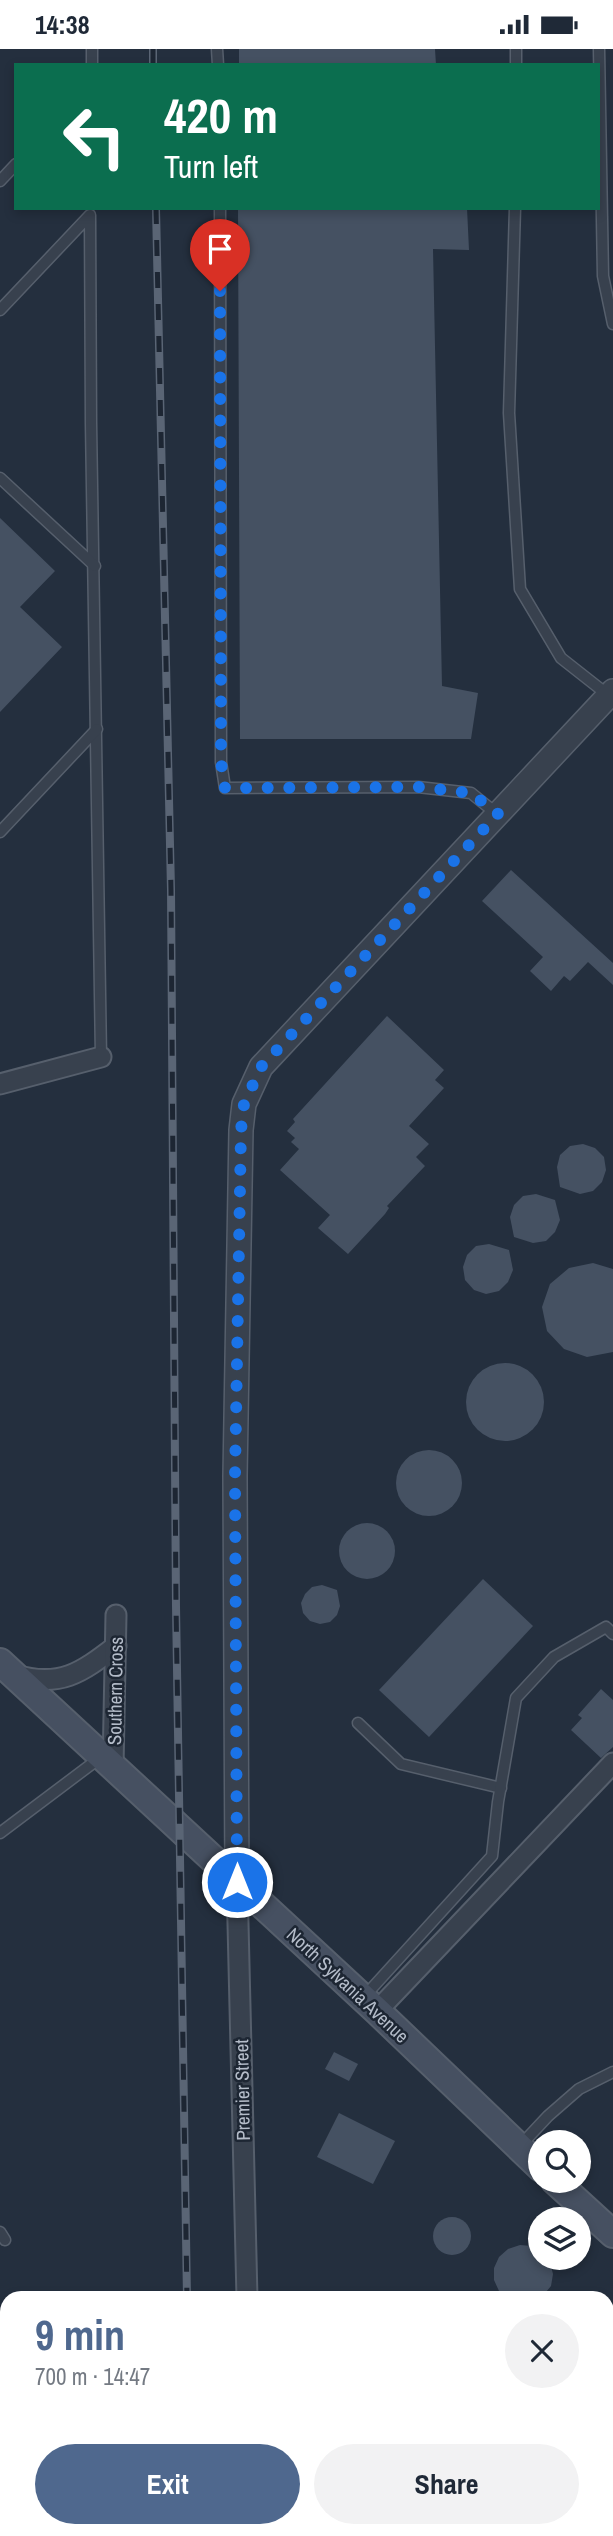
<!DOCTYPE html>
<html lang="en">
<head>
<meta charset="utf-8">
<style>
  body { margin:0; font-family:"Archivo Narrow",sans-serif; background:#f2f2f3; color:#1f2937; height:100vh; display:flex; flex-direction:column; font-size:26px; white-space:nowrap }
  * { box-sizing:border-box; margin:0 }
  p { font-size:23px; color:#747a83 }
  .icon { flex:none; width:38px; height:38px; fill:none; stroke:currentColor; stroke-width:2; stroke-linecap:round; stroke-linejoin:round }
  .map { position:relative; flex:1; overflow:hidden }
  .sheet { position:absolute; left:0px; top:2242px; width:614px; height:247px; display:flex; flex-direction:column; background:#fff; border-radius:21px 21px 0 0; box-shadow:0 4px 10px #0003 }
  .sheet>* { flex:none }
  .banner { position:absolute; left:14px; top:14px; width:586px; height:147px; border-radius:0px; box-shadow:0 4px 10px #0003; background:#0b6e4f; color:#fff; overflow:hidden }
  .controls { position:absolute; left:528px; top:2081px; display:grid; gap:14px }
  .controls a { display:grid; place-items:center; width:63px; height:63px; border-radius:50%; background:#fff; box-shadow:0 4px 10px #0003; font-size:35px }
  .pin { position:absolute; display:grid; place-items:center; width:60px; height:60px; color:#fff; margin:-72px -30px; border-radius:50% 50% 50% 0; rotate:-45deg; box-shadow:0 0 7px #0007 }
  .pin .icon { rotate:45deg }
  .me { position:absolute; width:77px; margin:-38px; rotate:0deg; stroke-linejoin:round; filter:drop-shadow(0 0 5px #0008) }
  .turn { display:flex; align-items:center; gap:24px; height:147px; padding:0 35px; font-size:32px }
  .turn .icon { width:91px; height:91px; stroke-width:2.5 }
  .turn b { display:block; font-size:49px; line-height:60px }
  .round { display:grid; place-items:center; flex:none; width:74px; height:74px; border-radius:37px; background:#f2f2f3 }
  .head { display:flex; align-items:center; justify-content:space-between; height:119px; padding:0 35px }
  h1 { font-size:42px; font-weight:700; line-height:52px; color:#4f688e }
  .cta { display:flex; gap:14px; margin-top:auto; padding:14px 35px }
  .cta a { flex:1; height:80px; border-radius:42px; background:#4f688e; color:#fff; font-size:28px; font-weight:700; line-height:80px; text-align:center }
  .cta a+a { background:#f2f2f3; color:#1f2937 }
  .status { display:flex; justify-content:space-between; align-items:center; height:49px; padding:0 35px; background:#fff; direction:ltr }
  .status svg { height:19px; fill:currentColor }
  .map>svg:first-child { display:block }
  .building { fill:#455162 }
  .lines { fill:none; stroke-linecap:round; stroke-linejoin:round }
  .service-casing { stroke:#565f6c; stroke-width:13 }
  .minor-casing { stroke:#565f6c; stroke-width:23 }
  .tertiary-casing { stroke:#565f6c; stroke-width:26 }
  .secondary-casing { stroke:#565f6c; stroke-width:30 }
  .service { stroke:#38414e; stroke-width:10 }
  .minor { stroke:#38414e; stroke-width:19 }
  .tertiary { stroke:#38414e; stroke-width:23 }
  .secondary { stroke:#465061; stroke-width:26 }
  .rail-casing { stroke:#5a6575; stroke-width:8 }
  .rail { stroke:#1d2633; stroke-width:5; stroke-dasharray:16; stroke-linecap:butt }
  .route { stroke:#1a73e8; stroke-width:12; stroke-dasharray:0 21.6 }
  .labels { text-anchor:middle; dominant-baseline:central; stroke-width:5; stroke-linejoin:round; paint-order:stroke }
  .street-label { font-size:19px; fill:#b4bcc9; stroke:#1d2633 }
</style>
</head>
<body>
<div class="status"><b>14:38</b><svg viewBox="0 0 49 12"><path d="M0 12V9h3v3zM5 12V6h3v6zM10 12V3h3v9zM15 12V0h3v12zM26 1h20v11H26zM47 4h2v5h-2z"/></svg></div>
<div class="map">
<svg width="613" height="2487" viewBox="0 0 613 2487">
  <rect width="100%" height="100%" fill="#242f3e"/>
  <g class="building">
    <path d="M239,0H435L436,16H239Z"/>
    <path d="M238,159H467L469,201L433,200L442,637L478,644L471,690H240Z"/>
    <path d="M0,469L55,522L20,558L62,598L0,663Z"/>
    <path d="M511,821L613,914V936L588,913L570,932L564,927L551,942L530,922L543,908L482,852Z"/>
    <path d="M387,967L444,1021L435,1031L444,1039L409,1077L429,1095L416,1108L425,1117L387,1157L389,1159L385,1165L348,1205L318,1179L330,1166L280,1121L299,1100L291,1093L295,1089L287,1082L295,1073L293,1070Z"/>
    <path d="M583,1095L595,1099L604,1108L606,1121L602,1133L593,1142L580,1145L560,1138L557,1118L560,1106L570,1097Z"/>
    <path d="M536,1145L555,1151L560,1171L555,1183L546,1192L533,1194L514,1188L510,1168L514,1156L523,1147Z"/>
    <path d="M489,1195L509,1201L513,1221L508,1233L499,1242L486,1245L474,1241L465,1231L463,1218L467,1206L476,1197Z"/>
    <path d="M593,1214L613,1220V1303L587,1308L564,1300L547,1282L542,1258L550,1235L569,1219Z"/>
    <circle cx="505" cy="1353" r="39"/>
    <circle cx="429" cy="1434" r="33"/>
    <circle cx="367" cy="1502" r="28"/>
    <path d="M483,1530L533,1577L429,1688L379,1641Z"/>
    <path d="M322,1536L337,1541L340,1557L337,1566L330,1573L320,1575L310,1572L303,1564L301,1554L305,1545L312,1538Z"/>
    <path d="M601,1640L613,1651V1698L601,1709L571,1681L582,1669L578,1666Z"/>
    <path d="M334,2003L358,2015L349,2032L325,2020Z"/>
    <path d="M339,2064L395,2092L373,2135L317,2108Z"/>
    <circle cx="452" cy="2187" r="19"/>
    <path d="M520,2196L532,2197L541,2202V2208H547L550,2213L553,2225L551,2237L541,2249H505L499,2242L494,2231V2219L499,2208L508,2200Z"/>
  </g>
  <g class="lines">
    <defs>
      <g id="service">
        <path d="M92,0V16"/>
        <path d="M217,0L218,16"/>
        <path d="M599,0L603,227L613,275"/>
        <path d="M516,16V0"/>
        <path d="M0,132L16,115"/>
        <path d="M220,159L221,713L225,739L418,738L471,744L497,765"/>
        <path d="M515,159L509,364L520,540L561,609L608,646"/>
        <path d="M0,261L90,166L91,374L101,1008"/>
        <path d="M0,429L95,517"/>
        <path d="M0,783L97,680"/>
        <path d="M358,1674L401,1715L501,1739"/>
        <path d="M0,1784L101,1708"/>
        <path d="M363,1949L492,1807L498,1753L516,1649L554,1608L606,1578L613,1585"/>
        <path d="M519,2098L548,2067L579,2040L613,2023"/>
        <path d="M0,2183L5,2191"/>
      </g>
      <g id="minor">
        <path d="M0,1035L101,1008"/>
        <path d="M15,1626C60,1639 81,1624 116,1597"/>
        <path d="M113,1718L116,1566"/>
        <path d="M237,1833L247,2249"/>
        <path d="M377,1962L613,1714"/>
        <path d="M250,2482V2487"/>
      </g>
      <path id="tertiary" d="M237,1833L235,1427L241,1081L244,1055L261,1018L613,642"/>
      <g id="secondary">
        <path d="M0,1613L377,1962L541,2119"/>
        <path d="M555,2132L613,2185"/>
      </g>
    </defs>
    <use href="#service" class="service-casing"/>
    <use href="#minor" class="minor-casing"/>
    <use href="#tertiary" class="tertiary-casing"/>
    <use href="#secondary" class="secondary-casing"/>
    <use href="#service" class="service"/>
    <use href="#minor" class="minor"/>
    <use href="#tertiary" class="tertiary"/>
    <use href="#secondary" class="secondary"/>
    <defs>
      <g id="rail">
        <path d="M153,0V16"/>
        <path d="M156,159L171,841L176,1557L187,2249"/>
        <path d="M190,2482V2487"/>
      </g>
    </defs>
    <use href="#rail" class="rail-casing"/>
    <use href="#rail" class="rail"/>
  </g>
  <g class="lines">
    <path class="route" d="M220,242L221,713L225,739L418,738L471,744L498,765L261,1018L244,1055L241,1081L235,1427L237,1833"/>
  </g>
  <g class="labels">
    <g class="street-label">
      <text transform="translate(115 1642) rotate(-89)">Southern Cross</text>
      <text transform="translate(348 1936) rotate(43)">North Sylvania Avenue</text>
      <text transform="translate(242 2041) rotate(-91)">Premier Street</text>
    </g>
  </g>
</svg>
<div class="controls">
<a><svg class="icon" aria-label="search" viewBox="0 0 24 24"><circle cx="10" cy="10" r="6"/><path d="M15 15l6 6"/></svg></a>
<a><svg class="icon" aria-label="layers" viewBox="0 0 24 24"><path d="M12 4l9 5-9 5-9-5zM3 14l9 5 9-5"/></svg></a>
</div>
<div class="pin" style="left:220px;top:242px;background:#d93025"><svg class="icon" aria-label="arrive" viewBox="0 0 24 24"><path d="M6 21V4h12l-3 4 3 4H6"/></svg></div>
<svg class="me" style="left:237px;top:1833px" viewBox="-20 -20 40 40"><circle r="17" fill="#1a73e8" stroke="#fff" stroke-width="3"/><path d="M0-11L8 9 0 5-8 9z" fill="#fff"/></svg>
<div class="banner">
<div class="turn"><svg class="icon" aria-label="left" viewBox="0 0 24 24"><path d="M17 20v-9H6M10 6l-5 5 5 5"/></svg><div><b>420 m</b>Turn left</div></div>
</div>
<section class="sheet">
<div class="head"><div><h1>9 min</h1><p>700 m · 14:47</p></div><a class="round"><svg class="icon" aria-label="close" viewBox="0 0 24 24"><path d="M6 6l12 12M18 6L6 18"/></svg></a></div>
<div class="cta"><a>Exit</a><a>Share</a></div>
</section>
</div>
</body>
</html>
